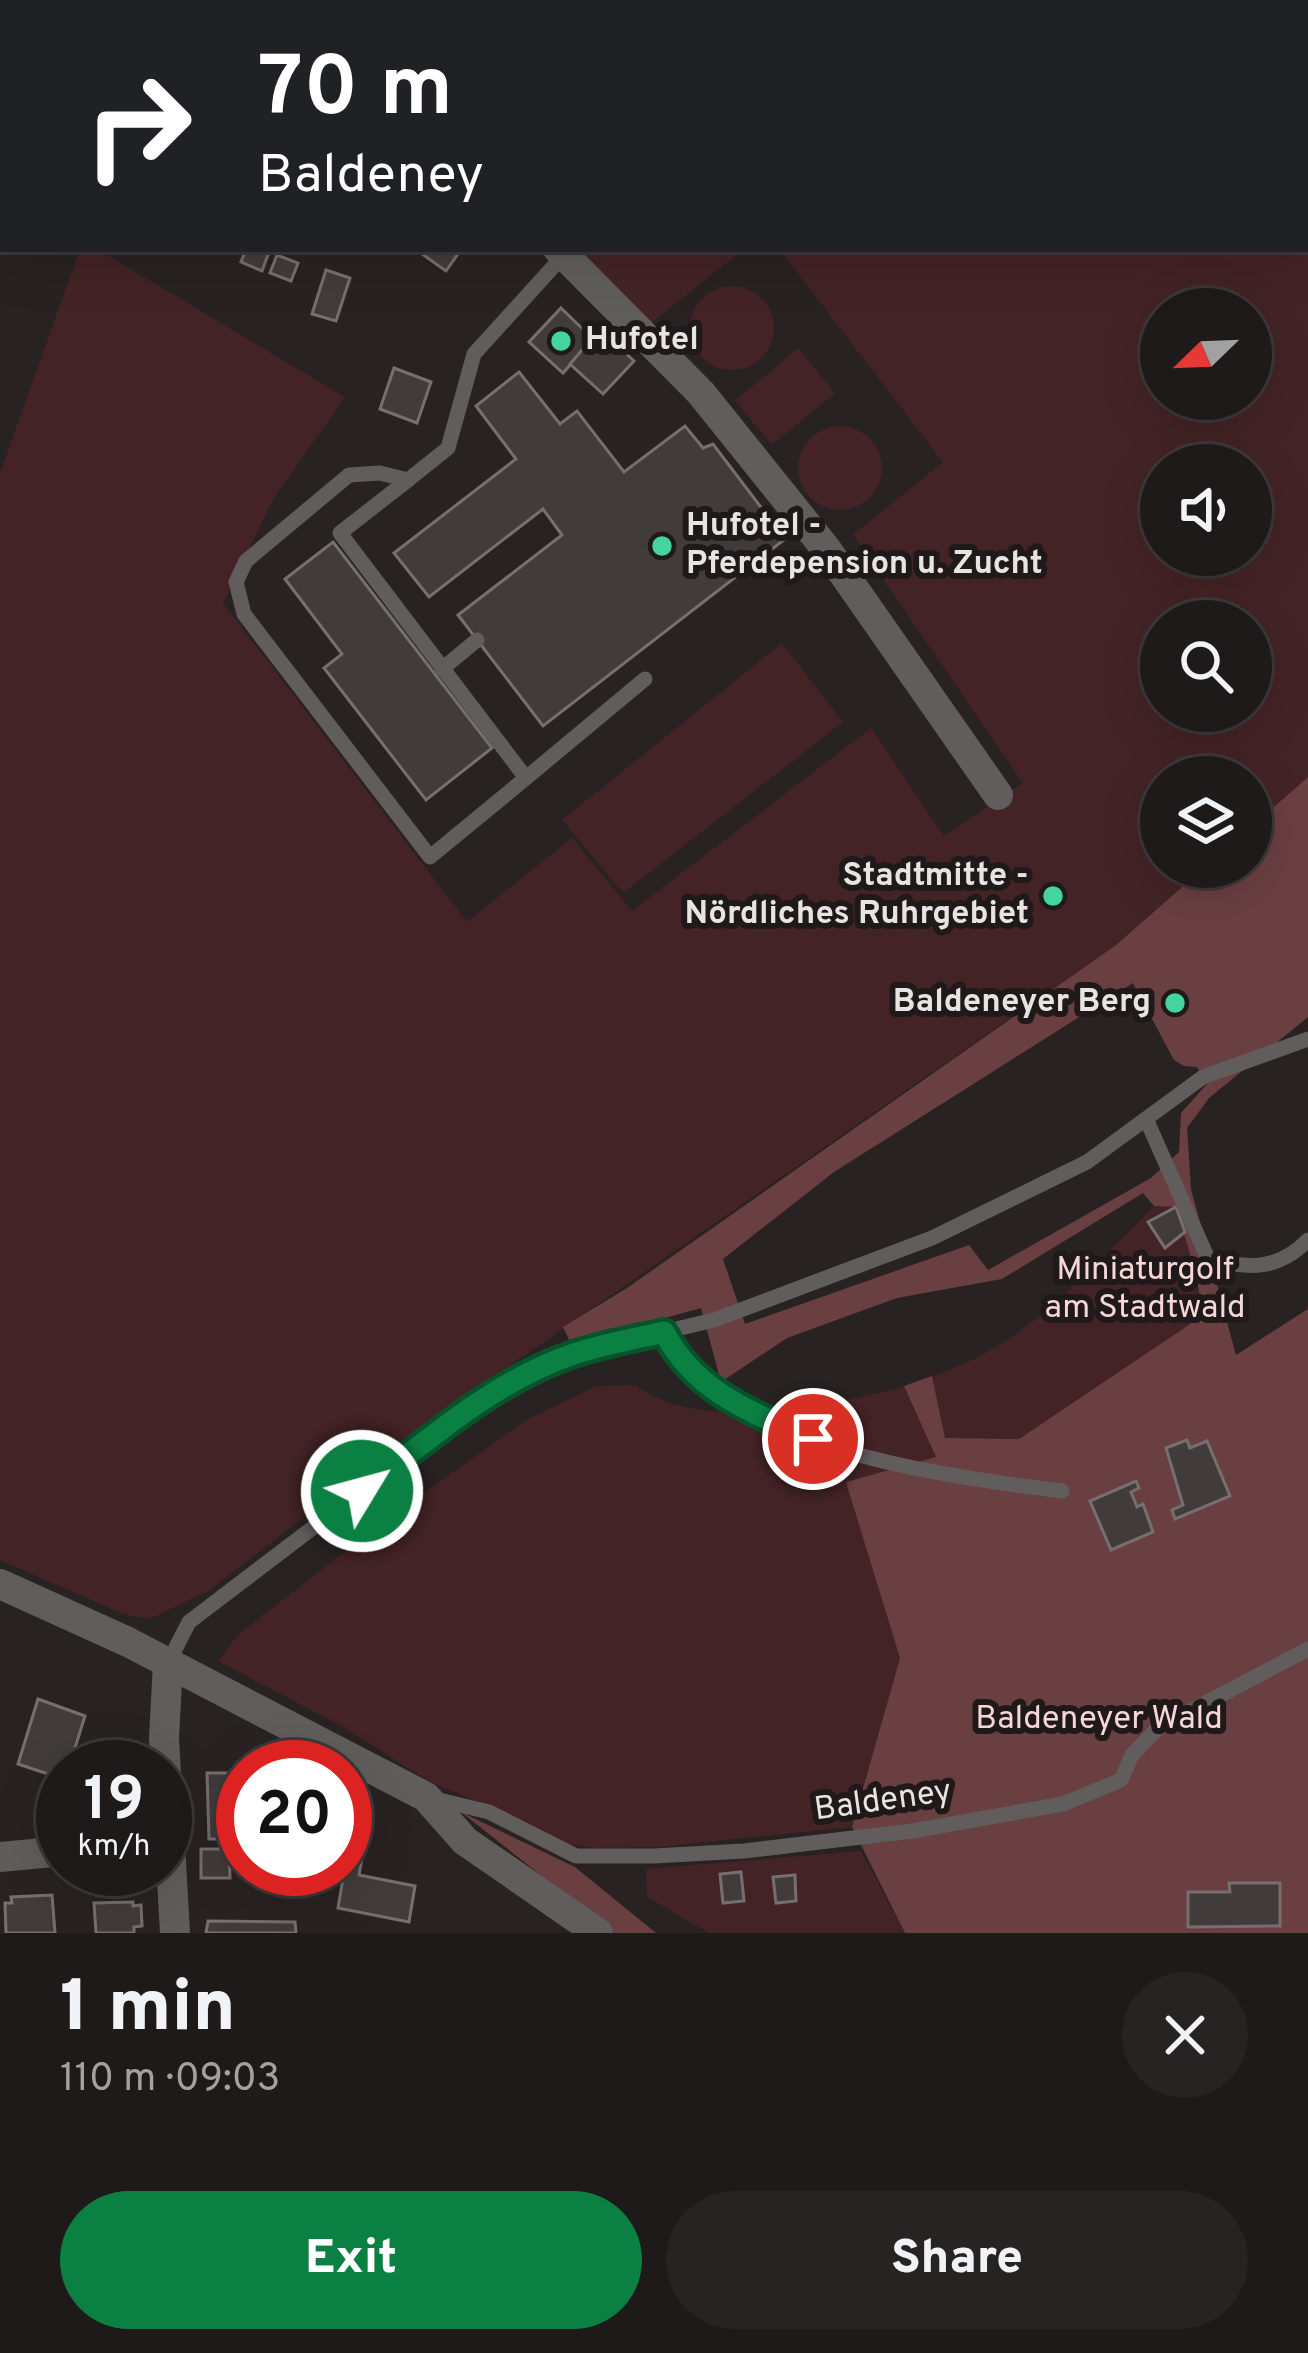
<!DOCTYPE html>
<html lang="en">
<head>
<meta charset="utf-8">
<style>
  body { margin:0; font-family:Overpass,sans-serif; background:#272323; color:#f1f3f6; height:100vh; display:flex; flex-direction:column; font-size:45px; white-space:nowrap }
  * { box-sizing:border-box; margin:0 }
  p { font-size:39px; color:#a1a1a2 }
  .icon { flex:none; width:66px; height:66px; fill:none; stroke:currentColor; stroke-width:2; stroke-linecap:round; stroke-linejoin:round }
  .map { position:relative; height:1933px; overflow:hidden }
  .details { display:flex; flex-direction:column; background:#1f1a1a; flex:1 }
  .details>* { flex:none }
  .top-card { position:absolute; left:0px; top:0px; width:1308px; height:252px; box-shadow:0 12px 48px #0002,0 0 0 3px #3c3839; background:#202124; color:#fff; overflow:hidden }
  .needle { width:78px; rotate:247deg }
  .controls { position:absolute; left:1140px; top:288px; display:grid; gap:24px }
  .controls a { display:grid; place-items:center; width:132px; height:132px; border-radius:50%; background:#1f1a1a; box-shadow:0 12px 48px #0002,0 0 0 3px #3c3839; font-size:60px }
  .speed { position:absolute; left:36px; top:1740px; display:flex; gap:24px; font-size:60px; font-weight:700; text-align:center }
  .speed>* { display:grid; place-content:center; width:156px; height:156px; border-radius:50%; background:#1f1a1a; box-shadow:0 12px 48px #0002,0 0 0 3px #3c3839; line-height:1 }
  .speed small { font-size:30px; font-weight:400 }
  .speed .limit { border:18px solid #d22; background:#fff; color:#111 }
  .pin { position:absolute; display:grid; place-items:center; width:102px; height:102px; color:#fff; margin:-51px; border:6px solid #fff; border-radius:50%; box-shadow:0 3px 12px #0007 }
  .me { position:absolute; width:132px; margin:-66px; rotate:53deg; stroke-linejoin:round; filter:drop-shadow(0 0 9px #0008) }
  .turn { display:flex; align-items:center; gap:42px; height:252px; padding:0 60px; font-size:54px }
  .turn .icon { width:156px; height:156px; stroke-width:2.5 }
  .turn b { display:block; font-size:84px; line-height:102px }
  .round { display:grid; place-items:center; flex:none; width:126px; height:126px; border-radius:63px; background:#272323 }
  .headline { display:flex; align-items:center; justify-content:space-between; height:204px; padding:0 60px }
  h1 { font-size:72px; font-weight:800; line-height:90px }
  .action { display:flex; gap:24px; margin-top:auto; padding:24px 60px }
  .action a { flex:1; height:138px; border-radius:72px; background:#0b8043; color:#fff; font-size:48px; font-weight:800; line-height:138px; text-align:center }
  .action a+a { background:#272323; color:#f1f3f6 }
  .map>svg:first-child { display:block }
  .green { fill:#432326; fill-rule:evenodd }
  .forest { fill:#6a3f42; fill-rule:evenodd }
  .building { fill:#423b3b; stroke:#776e6f; stroke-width:3 }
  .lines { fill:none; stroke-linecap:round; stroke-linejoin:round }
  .lane { stroke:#615d5d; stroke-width:15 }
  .street { stroke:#615d5d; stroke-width:30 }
  .route-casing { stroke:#07532c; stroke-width:30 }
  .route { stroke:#0b8043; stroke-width:21 }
  .poi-dot { fill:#44d49f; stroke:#201919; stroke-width:4.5 }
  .labels { text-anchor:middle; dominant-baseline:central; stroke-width:12; stroke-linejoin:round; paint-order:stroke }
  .poi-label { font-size:33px; font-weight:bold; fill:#e9e4e4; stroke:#201919; text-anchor:start }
  .park-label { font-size:33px; fill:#f7d6d8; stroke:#201919 }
  .street-label { font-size:33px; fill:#e9e4e4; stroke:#201919 }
</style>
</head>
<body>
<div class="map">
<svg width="1308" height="1933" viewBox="0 0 1308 1933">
  <rect width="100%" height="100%" fill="#292222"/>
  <g class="green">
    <path d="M587,0H1308V777L1251,827V777H1161V867H1205L1116,945L404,1439L210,1590L150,1619L123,1614L0,1560V473L80,249H97L345,397L272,501L223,603L467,922L572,838L632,911L871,728L944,836L1023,783L853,535L943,462L779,249H1305V3H577ZM1161,309H1251V399H1161ZM1161,465H1251V555H1161ZM1161,621H1251V711H1161Z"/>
    <path d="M554,249H744L636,335Z"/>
    <circle cx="732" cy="328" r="42"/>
    <path d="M798,348L835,393L772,445L735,401Z"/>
    <circle cx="840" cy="468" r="42"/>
    <path d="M782,643L843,722L623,893L562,820Z"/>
    <path d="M1162,1204L1176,1207L1184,1222L1202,1316L1019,1439L945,1438L932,1376C1024,1347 1087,1273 1154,1206Z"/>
    <path d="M635,1385C645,1391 657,1399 669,1403C736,1424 837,1405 904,1386L937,1457L847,1482L900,1658L852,1827L658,1847L593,1848L560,1843L489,1806L430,1782L341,1726L218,1661L239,1634L388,1518L528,1419L596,1386Z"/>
    <path d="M861,1851L905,1933H709L647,1897L646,1869Z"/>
  </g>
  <g class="forest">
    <path d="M1308,777V1017L1209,1098L1187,1128L1191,1189L1236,1355L1308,1309V1933H905L852,1827L900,1658L846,1482L936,1457L904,1386L932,1376L945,1438L1019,1439L1202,1316L1197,1277L1176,1207L1154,1206L1143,1193L1002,1279L897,1298L787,1338L721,1382L701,1308L571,1344L563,1327L627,1288L1116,945L1205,867H1251V827ZM1133,983L1174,1060L1184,1066L1197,1067L1207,1084L1181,1113L1179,1152L1151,1178L988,1270L969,1245L745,1324L723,1259L834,1172Z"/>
    <path d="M461,1812L575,1867L656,1933H614Z"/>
  </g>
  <g class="building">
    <path d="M246,249L269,252L262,271L241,262Z"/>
    <path d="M415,249H457L460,251L446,271Z"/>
    <path d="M277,255L298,263L291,281L270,273Z"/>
    <path d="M326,270L350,278L336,321L312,314Z"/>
    <path d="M561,308L593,339L563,373L529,342Z"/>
    <path d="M600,329L634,361L603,394L570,364Z"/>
    <path d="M394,368L431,382L417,423L380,409Z"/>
    <path d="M519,372L560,424L577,411L624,472L685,426L703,448L713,444L785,539L543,726L458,615L562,535L543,509L429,597L394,553L516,459L476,406Z"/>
    <path d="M333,542L492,748L426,800L324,668L342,654L285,579Z"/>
    <path d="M1176,1207L1185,1232L1165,1248L1148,1222Z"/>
    <path d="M1187,1440L1190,1448L1207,1441L1230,1496L1175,1519L1172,1510L1183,1505L1166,1448Z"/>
    <path d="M1136,1481L1139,1488L1131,1492L1137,1507L1143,1504L1153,1532L1111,1550L1090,1501Z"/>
    <path d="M38,1699L85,1716L69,1767H63V1779L18,1764Z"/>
    <path d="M207,1773H243V1839H209Z"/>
    <path d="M201,1849H229L230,1878H201Z"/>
    <path d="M347,1855L362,1858L359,1875L415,1886L409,1922L338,1908Z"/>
    <path d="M741,1872L744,1901L723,1903L720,1874Z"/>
    <path d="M795,1875L796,1901L776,1903L773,1877Z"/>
    <path d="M1229,1883H1280V1926L1188,1927V1892H1230Z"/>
    <path d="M52,1895L55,1933H6L5,1903H12L11,1897Z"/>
    <path d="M133,1902V1906L141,1905L142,1926L134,1927V1933H96L94,1903Z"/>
    <path d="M208,1921L295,1922L296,1933H206Z"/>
  </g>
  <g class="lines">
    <g class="lane">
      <path d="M408,480L340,533L526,778L645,679"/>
      <path d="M442,669L477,640"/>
      <path d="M526,778L430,857L244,614L236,582L246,561L349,475L380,473L408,480L448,448L474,354L563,256"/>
      <path d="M1147,1121L1213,1270"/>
      <path d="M1208,1259C1249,1268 1276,1272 1308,1240"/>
      <path d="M664,1332C673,1349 681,1365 696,1377C791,1456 944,1476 1062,1491"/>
      <path d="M168,1663L189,1622L419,1447L517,1380L572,1354L714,1320L932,1238L1087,1162L1203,1077L1308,1039"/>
      <path d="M435,1799L489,1812L576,1856H654L744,1851L912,1831L1063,1804L1121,1780L1132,1755L1157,1729L1308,1649"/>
    </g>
    <g class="street">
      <path d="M437,0L439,3"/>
      <path d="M558,249L701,393L827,550L998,795"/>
      <path d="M0,1584L128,1642L426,1797L465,1841L598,1933"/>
      <path d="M168,1663L164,1738L175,1933"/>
      <path d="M0,1857L63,1851"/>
    </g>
  </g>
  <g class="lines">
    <defs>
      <path id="route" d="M362,1491C427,1441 495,1380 574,1354C603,1344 634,1339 664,1332C696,1393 753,1413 813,1439"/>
    </defs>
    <use href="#route" class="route-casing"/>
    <use href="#route" class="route"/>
  </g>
  <g class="poi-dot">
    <circle cx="561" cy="341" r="12"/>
    <circle cx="662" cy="546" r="12"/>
    <circle cx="1053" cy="896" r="12"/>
    <circle cx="1175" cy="1003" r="12"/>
  </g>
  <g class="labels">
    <g class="poi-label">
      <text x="585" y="341">Hufotel</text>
      <text x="686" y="527">Hufotel -<tspan x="686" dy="38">Pferdepension u. Zucht</tspan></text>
      <text x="1029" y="877" text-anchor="end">Stadtmitte -<tspan x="1029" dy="38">Nördliches Ruhrgebiet</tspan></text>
      <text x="1151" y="1003" text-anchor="end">Baldeneyer Berg</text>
    </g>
    <g class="park-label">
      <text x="1145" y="1271">Miniaturgolf<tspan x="1145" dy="38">am Stadtwald</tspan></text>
      <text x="1099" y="1720">Baldeneyer Wald</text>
    </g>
    <g class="street-label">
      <text transform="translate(883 1802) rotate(-8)">Baldeney</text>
    </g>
  </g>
</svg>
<div class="controls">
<a><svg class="needle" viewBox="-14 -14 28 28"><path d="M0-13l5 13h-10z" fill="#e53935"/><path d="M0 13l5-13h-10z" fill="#a1a1a2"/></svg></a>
<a><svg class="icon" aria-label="sound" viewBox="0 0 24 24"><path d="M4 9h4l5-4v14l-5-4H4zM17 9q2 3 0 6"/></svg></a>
<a><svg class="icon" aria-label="search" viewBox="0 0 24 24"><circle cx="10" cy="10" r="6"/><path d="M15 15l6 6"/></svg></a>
<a><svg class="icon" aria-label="layers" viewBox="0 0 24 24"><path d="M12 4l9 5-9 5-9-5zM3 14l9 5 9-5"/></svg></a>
</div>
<div class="speed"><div>19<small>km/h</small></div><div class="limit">20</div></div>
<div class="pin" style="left:813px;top:1439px;background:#d93025"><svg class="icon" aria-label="arrive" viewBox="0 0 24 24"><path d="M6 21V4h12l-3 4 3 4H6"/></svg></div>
<svg class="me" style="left:362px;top:1491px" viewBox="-20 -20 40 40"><circle r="17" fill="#0b8043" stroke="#fff" stroke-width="3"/><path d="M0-11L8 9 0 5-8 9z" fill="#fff"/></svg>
<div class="top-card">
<div class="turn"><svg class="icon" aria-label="right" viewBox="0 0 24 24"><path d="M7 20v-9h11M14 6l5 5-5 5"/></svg><div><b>70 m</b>Baldeney</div></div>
</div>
</div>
<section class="details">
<div class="headline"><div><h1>1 min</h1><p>110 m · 09:03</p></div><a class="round"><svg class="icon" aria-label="close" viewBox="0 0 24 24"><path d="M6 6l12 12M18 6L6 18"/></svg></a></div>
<div class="action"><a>Exit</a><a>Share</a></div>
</section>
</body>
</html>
